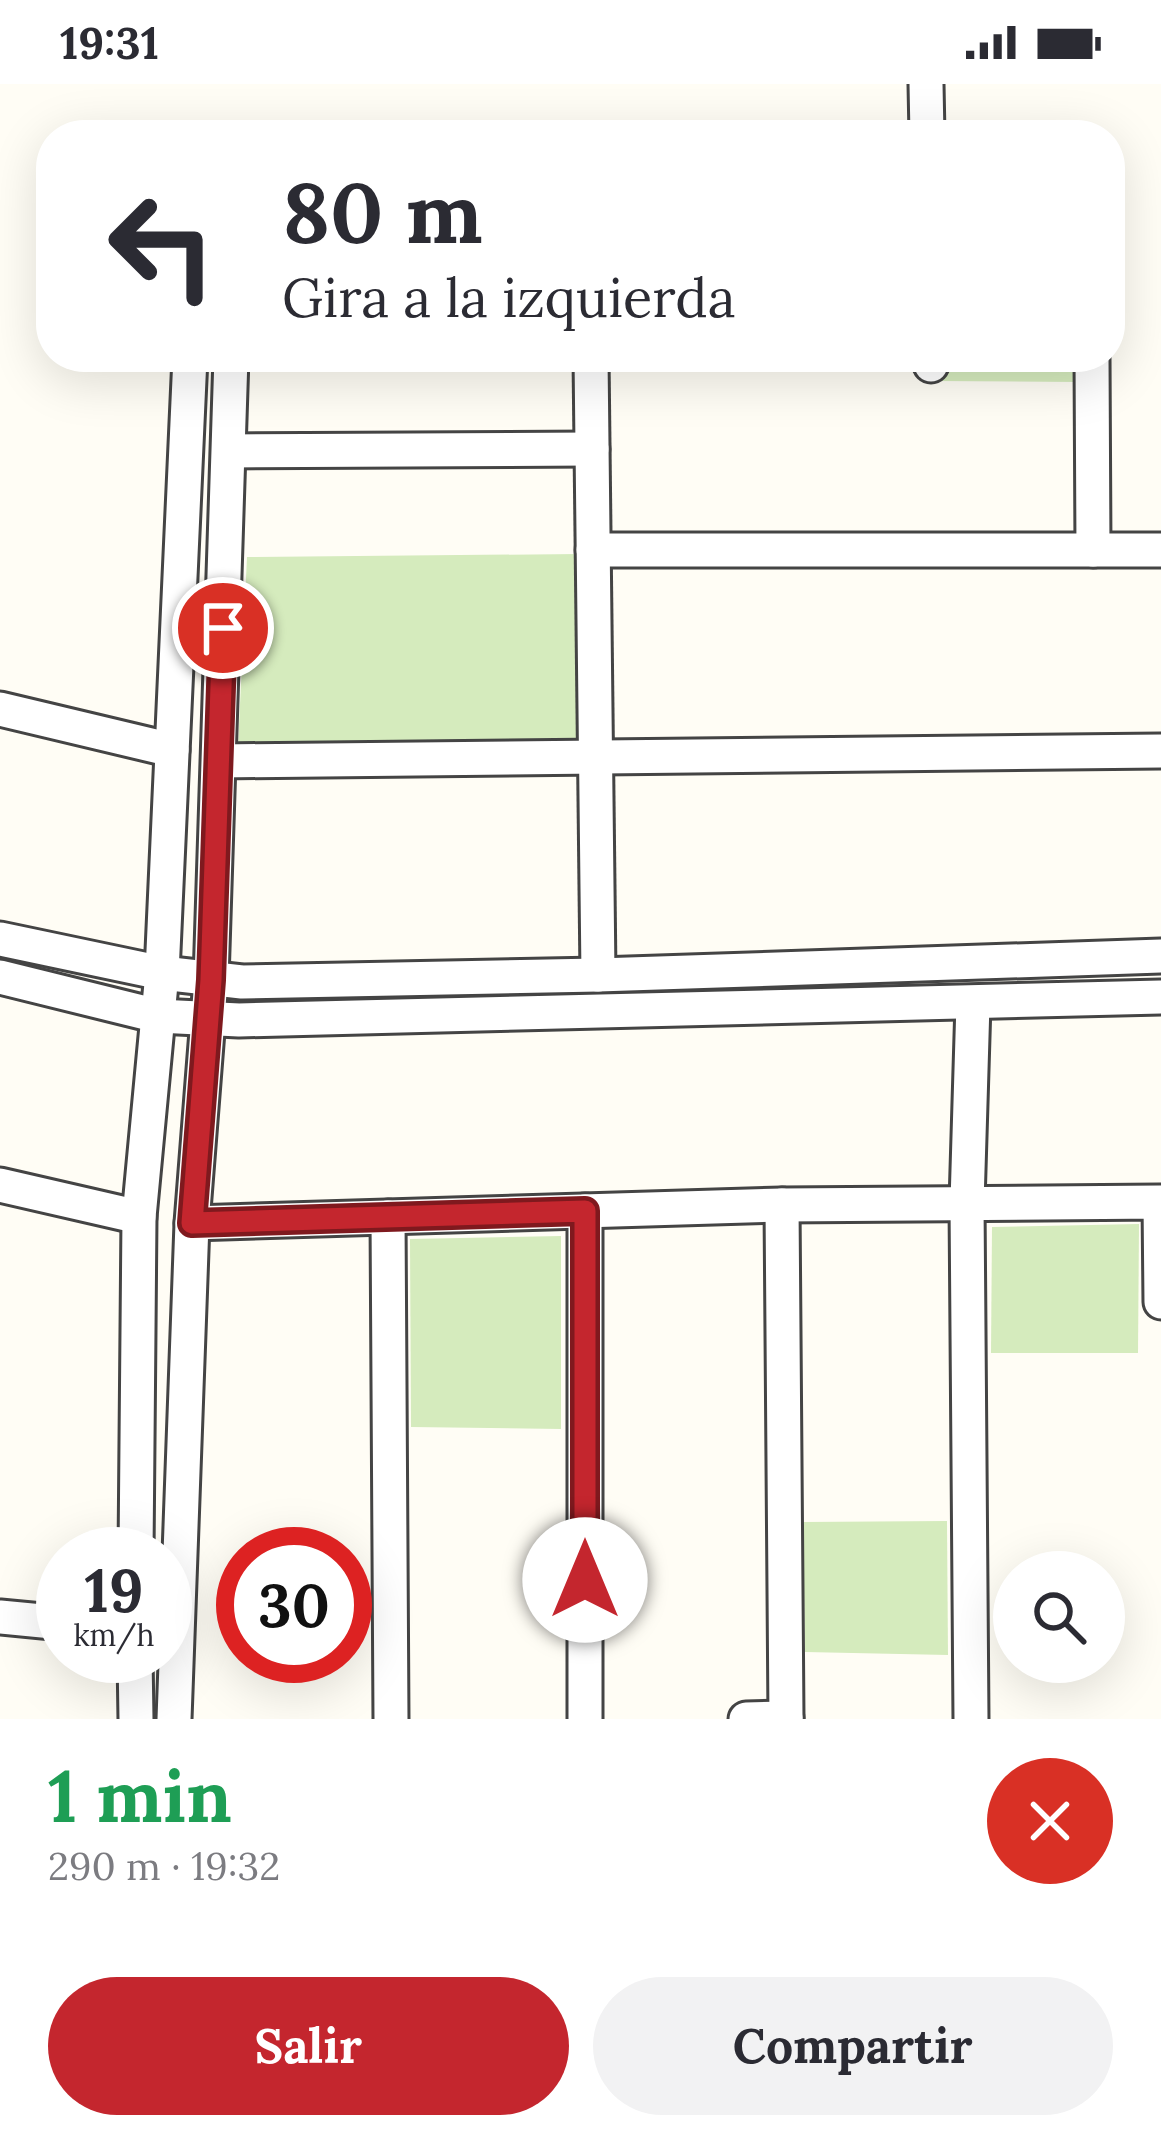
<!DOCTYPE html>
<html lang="es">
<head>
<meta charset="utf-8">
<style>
  body { margin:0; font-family:Lora,serif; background:#f2f2f3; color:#2b2b33; height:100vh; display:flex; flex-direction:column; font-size:45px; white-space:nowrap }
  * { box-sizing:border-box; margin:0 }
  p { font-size:39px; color:#7c7c81 }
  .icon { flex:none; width:66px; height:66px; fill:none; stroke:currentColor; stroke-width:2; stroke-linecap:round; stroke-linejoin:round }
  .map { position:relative; height:1635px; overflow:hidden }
  .side { display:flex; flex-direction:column; background:#fff; flex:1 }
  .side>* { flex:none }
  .guide { position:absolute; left:36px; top:36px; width:1089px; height:252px; border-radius:48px; box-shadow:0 12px 48px #0002; background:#fff; color:#2b2b33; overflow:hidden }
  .fabs { position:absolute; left:993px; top:1467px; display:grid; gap:24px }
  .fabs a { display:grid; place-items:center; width:132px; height:132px; border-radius:50%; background:#fff; box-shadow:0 12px 48px #0002; font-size:60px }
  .speed { position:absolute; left:36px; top:1443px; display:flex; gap:24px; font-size:60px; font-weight:700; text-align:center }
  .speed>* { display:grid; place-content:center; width:156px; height:156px; border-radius:50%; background:#fff; box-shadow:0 12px 48px #0002; line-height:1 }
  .speed small { font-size:30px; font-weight:400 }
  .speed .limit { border:18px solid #d22; background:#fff; color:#111 }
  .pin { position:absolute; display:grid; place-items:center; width:102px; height:102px; color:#fff; margin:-51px; border:6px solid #fff; border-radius:50%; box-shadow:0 3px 12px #0007 }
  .me { position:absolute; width:132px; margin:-66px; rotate:0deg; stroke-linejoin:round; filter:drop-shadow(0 0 9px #0008) }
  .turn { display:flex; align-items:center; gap:42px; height:252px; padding:0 48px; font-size:54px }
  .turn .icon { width:156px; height:156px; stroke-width:2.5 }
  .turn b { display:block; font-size:84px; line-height:102px }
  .round { display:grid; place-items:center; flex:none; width:126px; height:126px; border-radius:63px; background:#f2f2f3 }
  .summary { display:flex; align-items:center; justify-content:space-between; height:204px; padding:0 48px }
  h1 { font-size:72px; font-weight:700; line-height:90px; color:#1e9e55 }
  .cta { display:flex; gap:24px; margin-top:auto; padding:24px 48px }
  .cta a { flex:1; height:138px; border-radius:72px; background:#c4262e; color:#fff; font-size:48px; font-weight:700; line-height:138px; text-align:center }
  .cta a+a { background:#f2f2f3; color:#2b2b33 }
  .status { display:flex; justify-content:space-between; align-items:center; height:84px; padding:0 60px; background:#fff; direction:ltr }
  .status svg { height:33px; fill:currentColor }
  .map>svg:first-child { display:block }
  .green { fill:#d5ebbd }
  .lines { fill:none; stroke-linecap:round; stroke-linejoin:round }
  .minor-casing { stroke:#444; stroke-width:39 }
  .minor { stroke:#fff; stroke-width:33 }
  .route-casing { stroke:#7f191e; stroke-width:30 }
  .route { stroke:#c4262e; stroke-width:21 }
</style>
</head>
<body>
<div class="status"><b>19:31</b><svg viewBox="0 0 49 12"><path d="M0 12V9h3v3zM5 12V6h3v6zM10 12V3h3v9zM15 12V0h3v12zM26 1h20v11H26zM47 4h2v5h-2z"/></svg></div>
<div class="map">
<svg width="1161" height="1635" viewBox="0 0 1161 1635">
  <rect width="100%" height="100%" fill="#fffdf5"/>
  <g class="green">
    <path d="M938,273H1078V298L937,297Z"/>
    <path d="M579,470L584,662L238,663L247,473Z"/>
    <path d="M1139,1140L1138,1269H991L992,1143Z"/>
    <path d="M561,1152V1345L411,1343L410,1155Z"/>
    <path d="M947,1437L948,1571L805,1568L803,1438Z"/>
  </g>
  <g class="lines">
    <defs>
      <g id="minor">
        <path d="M926,0L927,51"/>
        <path d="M591,273L598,891"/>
        <path d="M931,273V281"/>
        <path d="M1092,273L1093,466"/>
        <path d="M229,367L592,365"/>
        <path d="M593,466H1161"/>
        <path d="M0,625L172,666"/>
        <path d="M219,677L1161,667"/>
        <path d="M0,855L162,889L242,898L598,891L1161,872"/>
        <path d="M0,893L158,932L239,936L1161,913"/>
        <path d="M0,1101L139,1133"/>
        <path d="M782,1121L786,1635"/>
        <path d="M585,1127V1635"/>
        <path d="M388,1133L391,1635"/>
        <path d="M192,1139L782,1121L1160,1118L1161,1218"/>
        <path d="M136,1470L139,1133L162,889L190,273"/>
        <path d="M0,1533L63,1539"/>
        <path d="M135,1572L136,1635"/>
        <path d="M174,1635L192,1139L211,896L231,273"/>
        <path d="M746,1635L786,1634"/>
        <path d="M971,1635L967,1119L973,919"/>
      </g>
    </defs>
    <use href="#minor" class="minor-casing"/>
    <use href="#minor" class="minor"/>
  </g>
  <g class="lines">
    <defs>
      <path id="route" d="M223,544L211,896L192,1139L585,1127V1496"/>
    </defs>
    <use href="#route" class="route-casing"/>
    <use href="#route" class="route"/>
  </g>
</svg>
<div class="fabs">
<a><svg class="icon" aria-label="search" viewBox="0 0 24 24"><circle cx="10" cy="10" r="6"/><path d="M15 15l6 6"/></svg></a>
</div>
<div class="speed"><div>19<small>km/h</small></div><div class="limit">30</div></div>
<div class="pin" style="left:223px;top:544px;background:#d93025"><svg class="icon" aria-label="arrive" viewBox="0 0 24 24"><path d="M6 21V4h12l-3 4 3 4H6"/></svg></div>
<svg class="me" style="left:585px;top:1496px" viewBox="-20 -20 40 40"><circle r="19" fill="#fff"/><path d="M0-13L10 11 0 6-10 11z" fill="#c4262e"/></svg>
<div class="guide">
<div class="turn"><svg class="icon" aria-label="left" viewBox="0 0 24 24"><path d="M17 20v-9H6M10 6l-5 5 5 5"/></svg><div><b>80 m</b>Gira a la izquierda</div></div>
</div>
</div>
<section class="side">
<div class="summary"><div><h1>1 min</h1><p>290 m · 19:32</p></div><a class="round" style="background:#d93025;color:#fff"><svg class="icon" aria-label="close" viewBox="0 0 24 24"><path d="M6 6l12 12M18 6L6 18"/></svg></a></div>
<div class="cta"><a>Salir</a><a>Compartir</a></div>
</section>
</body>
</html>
